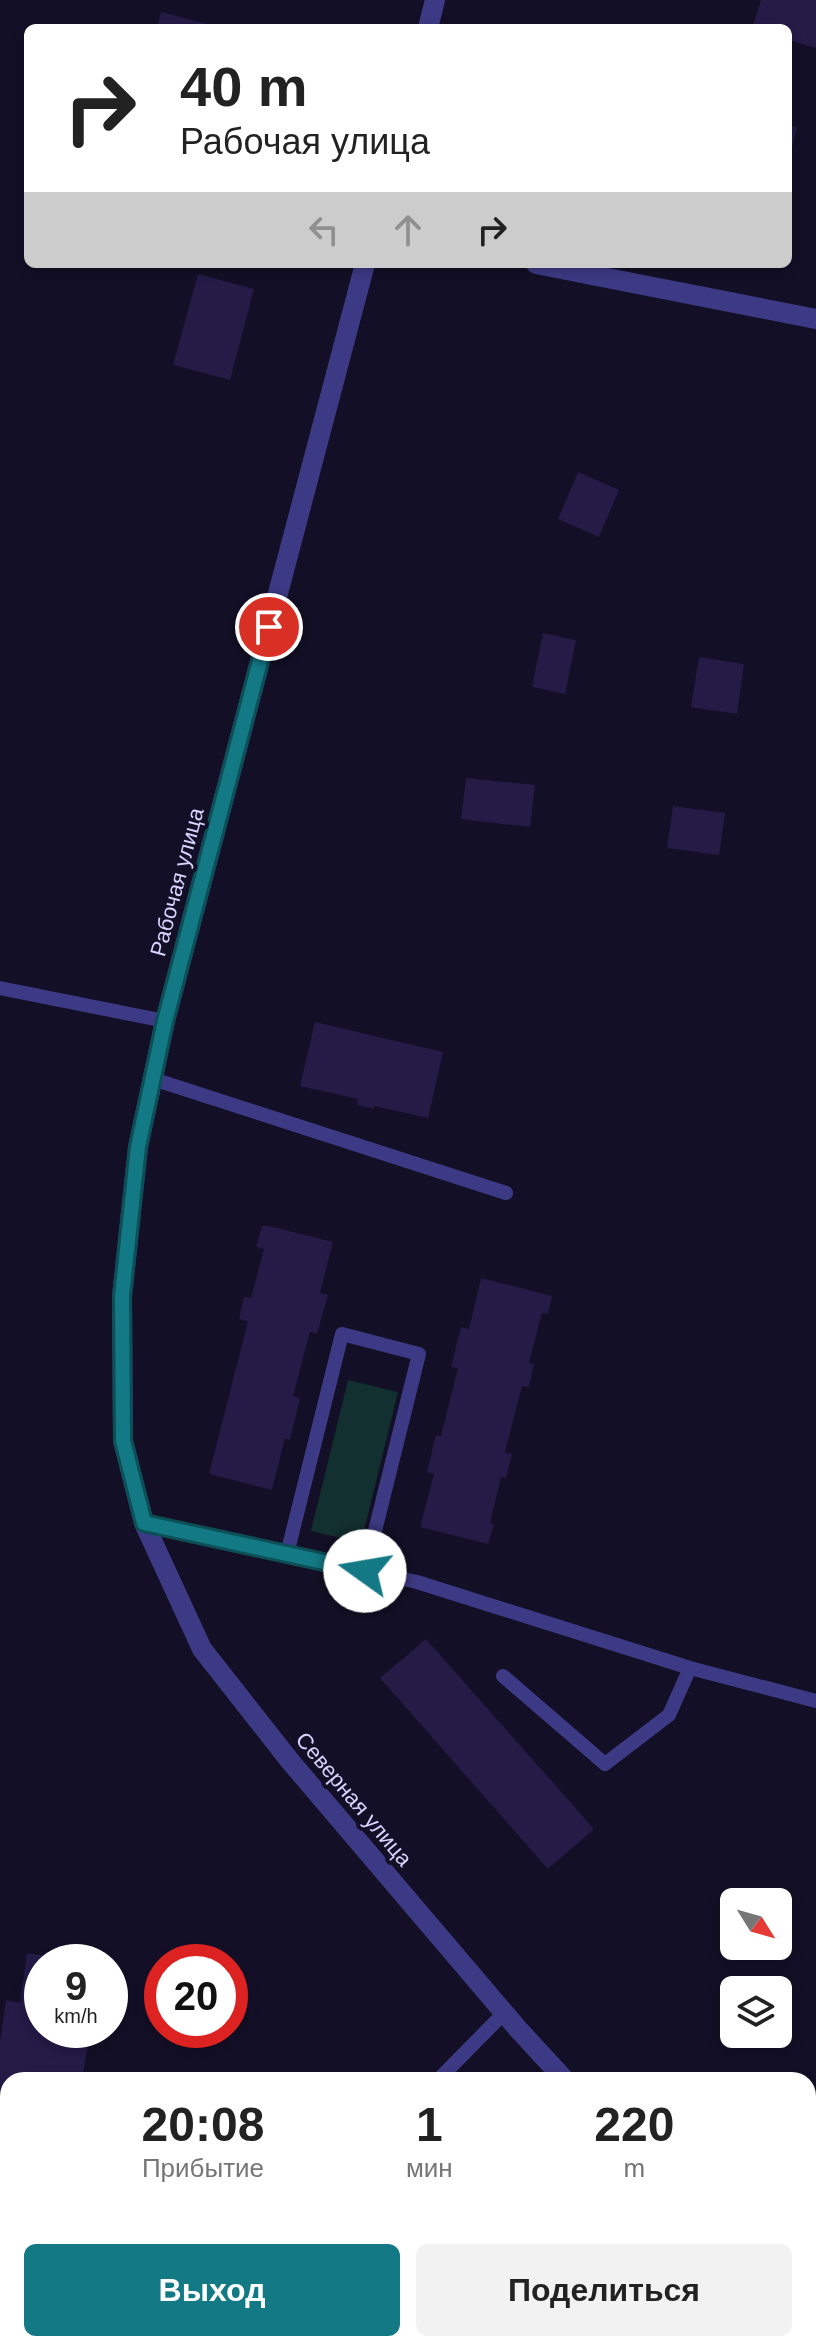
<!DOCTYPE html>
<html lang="ru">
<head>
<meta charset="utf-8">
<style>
  body { margin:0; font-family:Helvetica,sans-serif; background:#f2f2f2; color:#222; height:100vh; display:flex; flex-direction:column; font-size:30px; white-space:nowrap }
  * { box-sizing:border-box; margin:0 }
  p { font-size:26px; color:#767676 }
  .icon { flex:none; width:44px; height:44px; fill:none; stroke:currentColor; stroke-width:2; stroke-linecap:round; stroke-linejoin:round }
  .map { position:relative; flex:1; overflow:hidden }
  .drawer { position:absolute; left:0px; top:2072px; width:816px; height:280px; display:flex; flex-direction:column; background:#fff; border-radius:24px 24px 0 0; box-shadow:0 4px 12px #0003 }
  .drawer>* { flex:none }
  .hud { position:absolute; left:24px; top:24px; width:768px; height:244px; border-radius:12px; box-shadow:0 4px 12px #0003; background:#fff; color:#222; overflow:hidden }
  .needle { width:52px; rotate:127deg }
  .buttons { position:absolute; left:720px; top:1888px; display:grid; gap:16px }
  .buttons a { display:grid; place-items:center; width:72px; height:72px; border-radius:12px; background:#fff; box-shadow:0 4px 12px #0003; font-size:40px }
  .speed { position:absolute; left:24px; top:1944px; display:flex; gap:16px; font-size:40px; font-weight:700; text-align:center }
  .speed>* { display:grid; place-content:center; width:104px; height:104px; border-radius:50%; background:#fff; box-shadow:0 4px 12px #0003; line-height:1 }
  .speed small { font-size:20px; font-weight:400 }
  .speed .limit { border:12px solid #d22; background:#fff; color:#111 }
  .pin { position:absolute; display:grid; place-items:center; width:68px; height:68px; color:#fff; margin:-34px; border:4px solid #fff; border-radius:50%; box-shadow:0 2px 8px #0007 }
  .me { position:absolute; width:88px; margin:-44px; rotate:283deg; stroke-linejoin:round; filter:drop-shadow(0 0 6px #0008) }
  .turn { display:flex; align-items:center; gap:28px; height:168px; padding:0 24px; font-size:36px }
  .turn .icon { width:104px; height:104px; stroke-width:2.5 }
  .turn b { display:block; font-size:56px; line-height:68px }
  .lanes { display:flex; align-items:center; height:76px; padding:0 24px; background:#0003; justify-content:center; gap:40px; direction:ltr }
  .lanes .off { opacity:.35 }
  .eta { display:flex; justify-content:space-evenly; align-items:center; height:136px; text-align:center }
  .eta b { font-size:48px; font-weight:600; line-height:56px }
  .cta { display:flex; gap:16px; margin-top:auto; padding:16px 24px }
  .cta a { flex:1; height:92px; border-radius:12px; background:#137a85; color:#fff; font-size:32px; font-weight:600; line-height:92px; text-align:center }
  .cta a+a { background:#f2f2f2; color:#222 }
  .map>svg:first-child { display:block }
  .green { fill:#12302f }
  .building { fill:#241b47 }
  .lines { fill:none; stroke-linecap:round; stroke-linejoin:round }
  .service { stroke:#3d3a85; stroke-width:14 }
  .minor { stroke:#3d3a85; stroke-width:20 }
  .tertiary { stroke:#3d3a85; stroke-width:20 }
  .route-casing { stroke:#0c4f56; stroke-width:20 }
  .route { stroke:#137a85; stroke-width:14 }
  .labels { text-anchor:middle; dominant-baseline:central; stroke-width:8; stroke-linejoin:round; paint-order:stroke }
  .street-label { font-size:22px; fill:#d9d4ff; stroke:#130f26 }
</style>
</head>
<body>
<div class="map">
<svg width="816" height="2352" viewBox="0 0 816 2352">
  <rect width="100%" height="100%" fill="#130f26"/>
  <path class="green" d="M348,1380L398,1392L361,1543L311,1531Z"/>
  <g class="building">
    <path d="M761,0H816V48L788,40V28H752Z"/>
    <path d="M161,12L219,27V28H157Z"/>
    <path d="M788,125L797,127L789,159H788Z"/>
    <path d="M198,274L254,289L230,380L173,365Z"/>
    <path d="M578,472L619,490L599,537L558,519Z"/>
    <path d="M543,633L576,640L565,694L532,687Z"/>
    <path d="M699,657L744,664L737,714L691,707Z"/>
    <path d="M466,778L535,785L530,827L461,819Z"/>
    <path d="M673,806L725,813L719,855L667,848Z"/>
    <path d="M315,1022L443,1052L428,1118L374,1106V1109L357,1105L358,1099L300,1086Z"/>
    <path d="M262,1226H269L333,1242L320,1293L328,1295L317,1334L310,1332L293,1396L300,1398L290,1440L285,1438L272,1490L209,1474L248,1321L239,1319L244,1297L251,1298L264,1249L256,1247Z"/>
    <path d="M481,1278L552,1296L548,1314L542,1313L529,1363L534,1364L529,1387L522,1386L505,1452L512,1454L506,1478L501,1477L490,1523L494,1524L488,1544L420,1527L434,1474L427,1472L436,1435L441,1436L458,1368L451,1367L461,1327L469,1329Z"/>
    <path d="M426,1639L594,1829L548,1869L380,1678Z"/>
    <path d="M27,1953L71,1960V1962H42V2030H90L82,2080H8V2107L0,2106V2042L6,2000L20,2003Z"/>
    <path d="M0,2199L8,2201V2313L0,2311Z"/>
  </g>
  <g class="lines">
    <g class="service">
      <path d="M0,988L165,1021"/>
      <path d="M153,1079L506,1193"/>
      <path d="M144,1523L417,1582L690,1668L816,1701"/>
      <path d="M287,1554L342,1334L419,1354L365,1571"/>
      <path d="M503,1676L605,1764L669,1715L690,1668"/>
      <path d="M438,2080L504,2013"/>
      <path d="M403,2344L406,2352"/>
      <path d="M150,2352L156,2344"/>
      <path d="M289,2352V2344"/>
    </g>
    <path class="minor" d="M536,264L816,319"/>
    <g class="tertiary">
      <path d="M428,28L435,0"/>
      <path d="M365,264L165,1021L138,1147L122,1296L123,1441L144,1523L202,1649L290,1761L518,2029L565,2080"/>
      <path d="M658,2344L659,2352"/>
    </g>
  </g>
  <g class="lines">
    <defs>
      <path id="route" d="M269,627L165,1021L138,1147L122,1296L123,1441L144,1523L365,1571"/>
    </defs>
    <use href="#route" class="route-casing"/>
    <use href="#route" class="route"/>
  </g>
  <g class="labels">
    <g class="street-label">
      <text transform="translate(177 882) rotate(-75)">Рабочая улица</text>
      <text transform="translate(354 1799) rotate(50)">Северная улица</text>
    </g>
  </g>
</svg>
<div class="buttons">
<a><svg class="needle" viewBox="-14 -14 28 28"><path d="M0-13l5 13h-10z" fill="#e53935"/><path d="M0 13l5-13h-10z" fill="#767676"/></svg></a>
<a><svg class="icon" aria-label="layers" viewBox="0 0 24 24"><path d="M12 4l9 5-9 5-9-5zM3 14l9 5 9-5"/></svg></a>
</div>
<div class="speed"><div>9<small>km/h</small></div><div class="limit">20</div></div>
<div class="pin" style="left:269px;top:627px;background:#d93025"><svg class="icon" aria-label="arrive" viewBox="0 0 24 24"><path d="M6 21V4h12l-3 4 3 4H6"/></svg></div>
<svg class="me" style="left:365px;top:1571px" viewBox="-20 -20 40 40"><circle r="19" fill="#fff"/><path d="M0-13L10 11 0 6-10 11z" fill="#137a85"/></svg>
<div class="hud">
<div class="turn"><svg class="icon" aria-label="right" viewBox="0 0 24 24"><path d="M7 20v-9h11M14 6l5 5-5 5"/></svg><div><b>40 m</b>Рабочая улица</div></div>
<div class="lanes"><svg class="icon off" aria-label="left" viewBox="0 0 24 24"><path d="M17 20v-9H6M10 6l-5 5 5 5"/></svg><svg class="icon off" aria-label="ahead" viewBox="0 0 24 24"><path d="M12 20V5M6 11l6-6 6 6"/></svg><svg class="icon" aria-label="right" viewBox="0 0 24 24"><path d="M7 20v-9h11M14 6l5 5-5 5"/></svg></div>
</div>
<section class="drawer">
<div class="eta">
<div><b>20:08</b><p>Прибытие</p></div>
<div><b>1</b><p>мин</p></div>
<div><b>220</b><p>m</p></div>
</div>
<div class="cta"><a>Выход</a><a>Поделиться</a></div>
</section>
</div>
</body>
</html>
